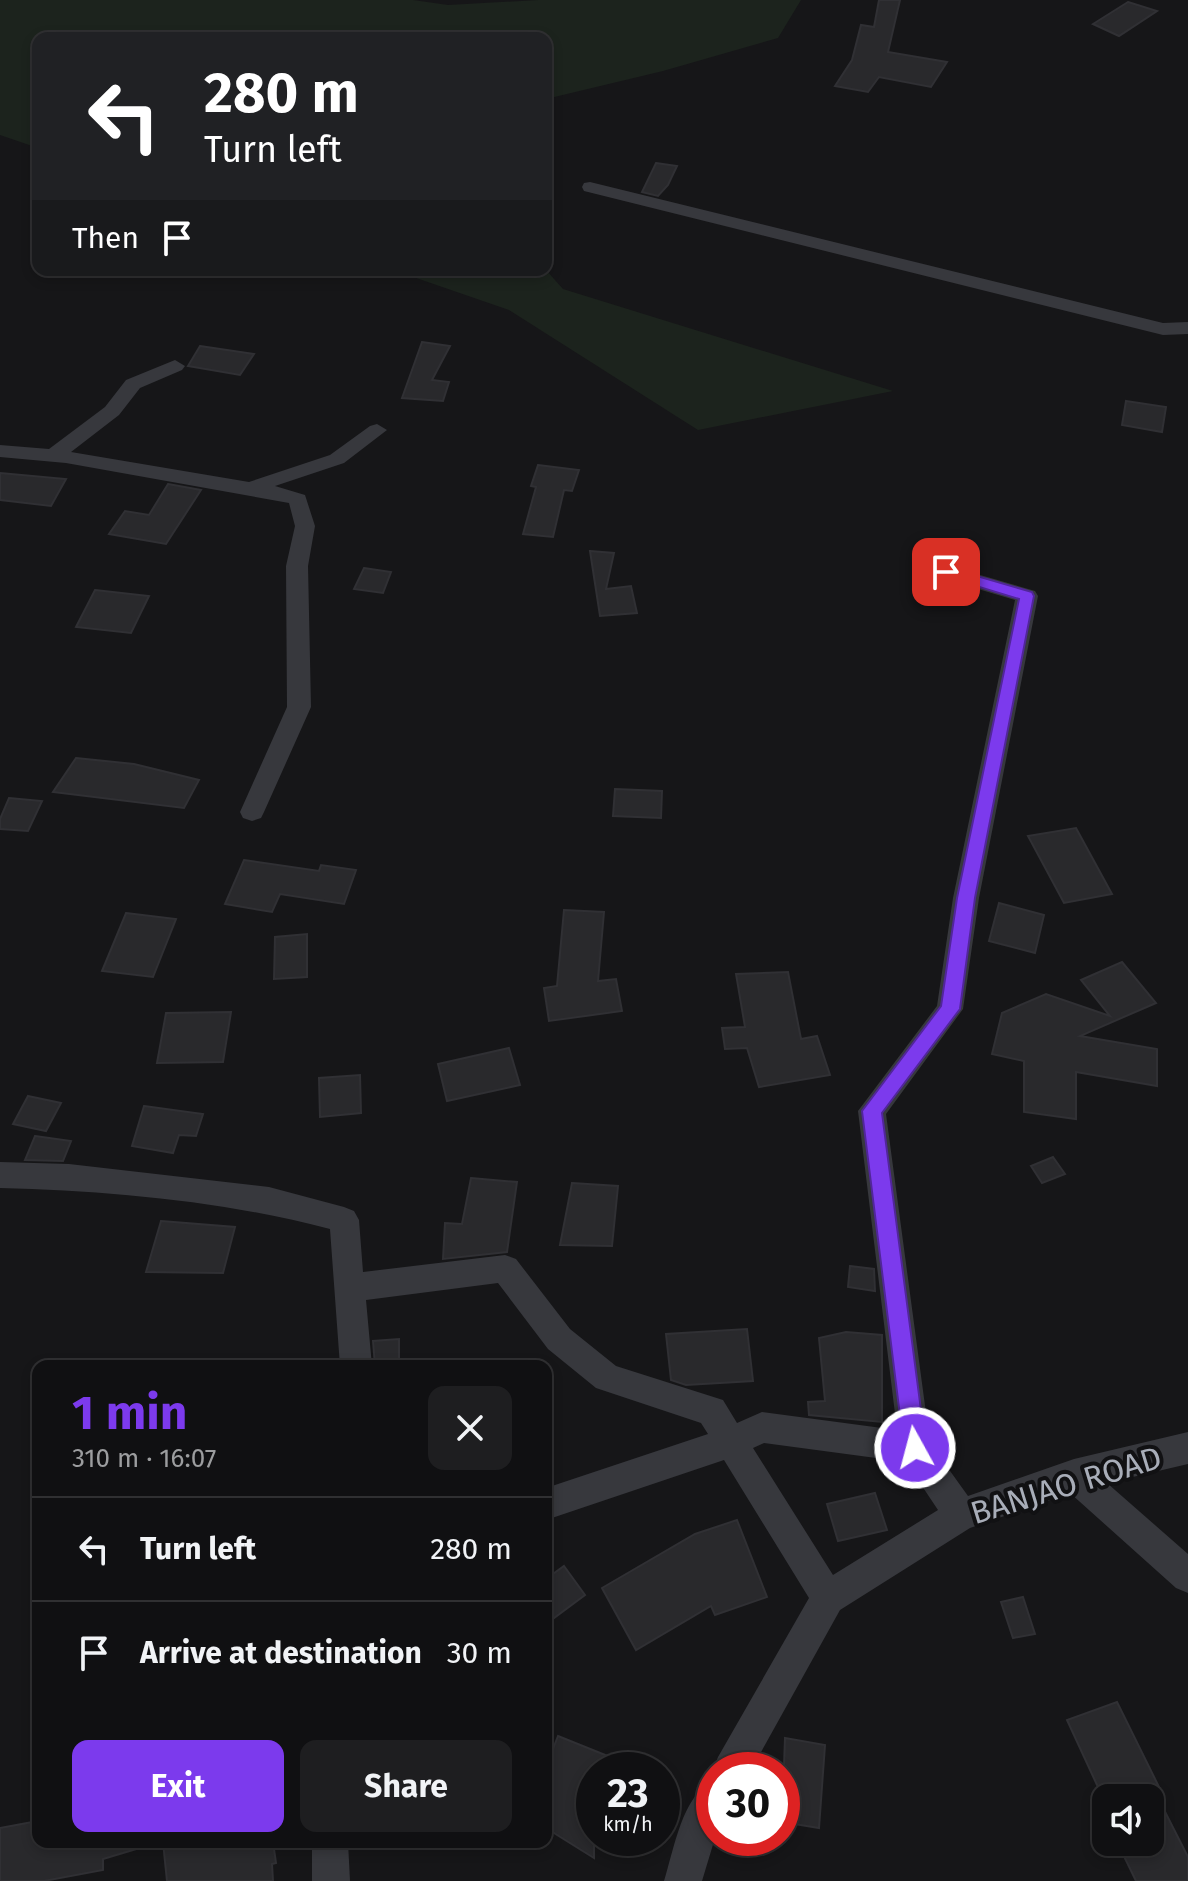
<!DOCTYPE html>
<html lang="en">
<head>
<meta charset="utf-8">
<style>
  body { margin:0; font-family:"Fira Sans",sans-serif; background:#1e1e20; color:#f1f3f6; height:100vh; display:flex; flex-direction:column; font-size:30px; white-space:nowrap }
  * { box-sizing:border-box; margin:0 }
  p { font-size:26px; color:#9c9d9f }
  .icon { flex:none; width:44px; height:44px; fill:none; stroke:currentColor; stroke-width:2; stroke-linecap:round; stroke-linejoin:round }
  .map { position:relative; flex:1; overflow:hidden }
  .drawer { position:absolute; left:32px; top:1360px; width:520px; height:488px; display:flex; flex-direction:column; background:#101012; border-radius:16px; box-shadow:0 4px 12px #0003,0 0 0 2px #303032 }
  .drawer>* { flex:none }
  .hud { position:absolute; left:32px; top:32px; width:520px; height:244px; border-radius:16px; box-shadow:0 4px 12px #0003,0 0 0 2px #303032; background:#202124; color:#fff; overflow:hidden }
  .buttons { position:absolute; left:1092px; top:1784px; display:grid; gap:16px }
  .buttons a { display:grid; place-items:center; width:72px; height:72px; border-radius:16px; background:#101012; box-shadow:0 4px 12px #0003,0 0 0 2px #303032; font-size:40px }
  .speed { position:absolute; left:576px; top:1752px; display:flex; gap:16px; font-size:40px; font-weight:700; text-align:center }
  .speed>* { display:grid; place-content:center; width:104px; height:104px; border-radius:50%; background:#101012; box-shadow:0 4px 12px #0003,0 0 0 2px #303032; line-height:1 }
  .speed small { font-size:20px; font-weight:400 }
  .speed .limit { border:12px solid #d22; background:#fff; color:#111 }
  .pin { position:absolute; display:grid; place-items:center; width:68px; height:68px; color:#fff; margin:-34px; border-radius:16px; box-shadow:0 4px 12px #0006 }
  .me { position:absolute; width:88px; margin:-44px; rotate:353deg; stroke-linejoin:round; filter:drop-shadow(0 0 6px #0008) }
  .turn { display:flex; align-items:center; gap:28px; height:168px; padding:0 40px; font-size:36px }
  .turn .icon { width:104px; height:104px; stroke-width:2.5 }
  .turn b { display:block; font-size:56px; line-height:68px }
  .then { display:flex; align-items:center; height:76px; padding:0 40px; background:#0003; gap:16px; font-size:30px }
  .round { display:grid; place-items:center; flex:none; width:84px; height:84px; border-radius:16px; background:#1e1e20 }
  .overview { display:flex; align-items:center; justify-content:space-between; height:136px; padding:0 40px }
  h1 { font-size:48px; font-weight:700; line-height:60px; color:#7c3aed }
  .cta { display:flex; gap:16px; margin-top:auto; padding:16px 40px }
  .cta a { flex:1; height:92px; border-radius:16px; background:#7c3aed; color:#fff; font-size:32px; font-weight:700; line-height:92px; text-align:center }
  .cta a+a { background:#1e1e20; color:#f1f3f6 }
  ul { padding:0; list-style:none }
  li { display:flex; align-items:center; gap:24px; height:104px; padding:0 40px; border-top:2px solid #303032 }
  li div { flex:1 }
  li b { display:block; font-size:30px }
  li em { font-style:normal }
  .map>svg:first-child { display:block }
  .green { fill:#1c231d }
  .building { fill:#29292c; stroke:#303034; stroke-width:2 }
  .lines { fill:none; stroke-linecap:round; stroke-linejoin:round }
  .minor { fill:#37383d; fill-rule:evenodd }
  .route { fill:#7c3aed; stroke:#51269a; stroke-width:2 }
  .labels { text-anchor:middle; dominant-baseline:central; stroke-width:8; stroke-linejoin:round; paint-order:stroke }
  .near-street-label { font-size:32px; fill:#a8adb8; stroke:#111113 }
</style>
</head>
<body>
<div class="map">
<svg width="1188" height="1881" viewBox="0 0 1188 1881">
  <rect width="100%" height="100%" fill="#161618"/>
  <g class="green">
    <path d="M0,0H413L448,5L539,0H801L778,38L663,71L546,99V38H38V148L0,135Z"/>
    <path d="M393,270H546L563,289L893,391L698,430L509,310Z"/>
  </g>
  <g class="building">
    <path d="M879,0H900L888,52L947,62L931,87L879,77L868,92L835,86L852,60L861,25L874,27Z"/>
    <path d="M1128,2L1157,11L1119,36L1093,24Z"/>
    <path d="M656,163L677,166L668,185L658,196L642,192Z"/>
    <path d="M422,342L450,346L432,380L449,382L443,401L402,398Z"/>
    <path d="M200,346L254,354L240,375L188,366Z"/>
    <path d="M1126,401L1166,407L1162,432L1122,425Z"/>
    <path d="M538,465L579,470L572,491L564,490L553,537L523,534L536,487L531,486Z"/>
    <path d="M0,473L66,479L51,506L0,500Z"/>
    <path d="M168,484L201,490L166,544L109,534L125,511L149,515Z"/>
    <path d="M590,551L614,553L606,589L631,586L637,613L600,616Z"/>
    <path d="M364,568L391,572L383,593L354,589Z"/>
    <path d="M95,590L149,596L131,633L76,627Z"/>
    <path d="M76,758L134,764L199,780L184,808L53,792Z"/>
    <path d="M615,789L662,791L661,818L613,816Z"/>
    <path d="M9,798L42,801L28,831L0,829V819Z"/>
    <path d="M1076,828L1112,894L1064,903L1028,836Z"/>
    <path d="M244,860L319,871L321,865L356,870L344,904L280,894L272,912L225,904Z"/>
    <path d="M999,903L1044,915L1035,953L989,941Z"/>
    <path d="M564,910L604,912L598,981L616,979L622,1011L549,1021L544,988L557,986Z"/>
    <path d="M126,913L176,919L153,977L102,971Z"/>
    <path d="M307,934V977L274,979L275,937Z"/>
    <path d="M1122,962L1156,1003L1080,1036L1157,1049V1086L1076,1072V1119L1024,1112V1061L992,1054L1002,1013L1046,994L1110,1016L1081,980Z"/>
    <path d="M788,972L801,1039L817,1036L830,1075L759,1087L747,1048L725,1049L722,1028L745,1027L736,974Z"/>
    <path d="M231,1012L223,1062L157,1063L166,1013Z"/>
    <path d="M509,1048L520,1085L447,1101L438,1064Z"/>
    <path d="M360,1075L361,1113L320,1117L319,1078Z"/>
    <path d="M28,1096L61,1103L46,1131L13,1124Z"/>
    <path d="M144,1106L203,1114L196,1136L179,1135L173,1153L132,1146Z"/>
    <path d="M35,1136L71,1141L63,1161L25,1160Z"/>
    <path d="M1053,1157L1065,1174L1042,1183L1031,1166Z"/>
    <path d="M471,1178L517,1182L507,1252L443,1259L445,1223L462,1224Z"/>
    <path d="M572,1183L618,1186L612,1246L560,1245Z"/>
    <path d="M161,1221L235,1227L223,1273L146,1272Z"/>
    <path d="M850,1266L874,1269L875,1291L848,1287Z"/>
    <path d="M747,1329L753,1381L686,1385L671,1380L666,1334Z"/>
    <path d="M846,1332L882,1335V1422L809,1415L808,1402L825,1401L819,1338Z"/>
    <path d="M399,1339V1366H375L373,1341Z"/>
    <path d="M875,1493L887,1530L838,1541L827,1504Z"/>
    <path d="M737,1520L767,1597L715,1615L711,1606L636,1650L602,1588L695,1534Z"/>
    <path d="M564,1566L585,1595L546,1624V1579Z"/>
    <path d="M1023,1597L1035,1634L1013,1638L1001,1602Z"/>
    <path d="M1117,1702L1161,1791L1156,1794L1188,1857V1881H1136L1117,1842H1150V1796L1103,1798L1067,1720Z"/>
    <path d="M558,1736L640,1769L594,1770V1790L588,1806L594,1810V1858L546,1828V1767Z"/>
    <path d="M785,1738L825,1745L819,1828L782,1822Z"/>
    <path d="M38,1821V1842H142L143,1847L103,1859V1870L44,1881H0V1828Z"/>
    <path d="M163,1842H273L276,1863L272,1864L273,1881H167Z"/>
  </g>
  <g class="lines">
    <g class="minor">
      <path d="M590,182L1163,323L1188,322V334L1163,335L584,191L582,187L584,183Z"/>
      <path d="M175,360L185,366L182,370L140,388L119,415L71,452L249,482L330,455L370,426L377,424L387,430L344,463L275,486L305,495L315,526L308,566L311,707L264,812L261,818L252,821L243,818L240,812L287,707L286,566L295,526L289,503L66,463L0,457V445L49,449L105,407L126,380Z"/>
      <path d="M946,565L1035,591L1038,596L979,898L963,1009L886,1114L930,1443L968,1496L1074,1459L1188,1432V1464L1107,1483L1188,1554V1593L1176,1588L1070,1493L970,1528L840,1610L751,1770H714V1772L713,1770L718,1757L809,1598L724,1460L546,1520V1488L708,1434L701,1423L596,1388L548,1349L498,1283L366,1300L372,1366H340L330,1229C224,1201 110,1191 0,1188V1162L69,1164L269,1187L344,1207L354,1211L359,1220L363,1272L505,1255L516,1259L570,1329L616,1366L723,1400L737,1423L762,1412L897,1430L858,1111L937,1006L953,898L1015,600L938,577L935,572L938,567ZM764,1443L906,1462L938,1510L833,1575L753,1448Z"/>
      <path d="M714,1781L715,1838L702,1881H664C674,1850 682,1794 714,1781Z"/>
      <path d="M312,1842H348L350,1881H312Z"/>
    </g>
  </g>
  <path class="route" d="M946,567L1032,592L1034,596L975,898L960,1009L882,1113L926,1448L923,1456L915,1459L907,1456L904,1448L862,1111L941,1006L957,898L1019,599L940,575L938,572Z"/>
  <g class="labels">
    <g class="near-street-label">
      <text transform="translate(1066 1485) rotate(-17)">BANJAO ROAD</text>
    </g>
  </g>
</svg>
<div class="buttons">
<a><svg class="icon" aria-label="sound" viewBox="0 0 24 24"><path d="M4 9h4l5-4v14l-5-4H4zM17 9q2 3 0 6"/></svg></a>
</div>
<div class="speed"><div>23<small>km/h</small></div><div class="limit">30</div></div>
<div class="pin" style="left:946px;top:572px;background:#d93025"><svg class="icon" aria-label="arrive" viewBox="0 0 24 24"><path d="M6 21V4h12l-3 4 3 4H6"/></svg></div>
<svg class="me" style="left:915px;top:1448px" viewBox="-20 -20 40 40"><circle r="17" fill="#7c3aed" stroke="#fff" stroke-width="3"/><path d="M0-11L8 9 0 5-8 9z" fill="#fff"/></svg>
<div class="hud">
<div class="turn"><svg class="icon" aria-label="left" viewBox="0 0 24 24"><path d="M17 20v-9H6M10 6l-5 5 5 5"/></svg><div><b>280 m</b>Turn left</div></div>
<div class="then">Then<svg class="icon" aria-label="arrive" viewBox="0 0 24 24"><path d="M6 21V4h12l-3 4 3 4H6"/></svg></div>
</div>
<section class="drawer">
<div class="overview"><div><h1>1 min</h1><p>310 m · 16:07</p></div><a class="round"><svg class="icon" aria-label="close" viewBox="0 0 24 24"><path d="M6 6l12 12M18 6L6 18"/></svg></a></div>
<ul>
<li><svg class="icon" aria-label="left" viewBox="0 0 24 24"><path d="M17 20v-9H6M10 6l-5 5 5 5"/></svg><div><b>Turn left</b></div><em>280 m</em></li>
<li><svg class="icon" aria-label="arrive" viewBox="0 0 24 24"><path d="M6 21V4h12l-3 4 3 4H6"/></svg><div><b>Arrive at destination</b></div><em>30 m</em></li>
</ul>
<div class="cta"><a>Exit</a><a>Share</a></div>
</section>
</div>
</body>
</html>
